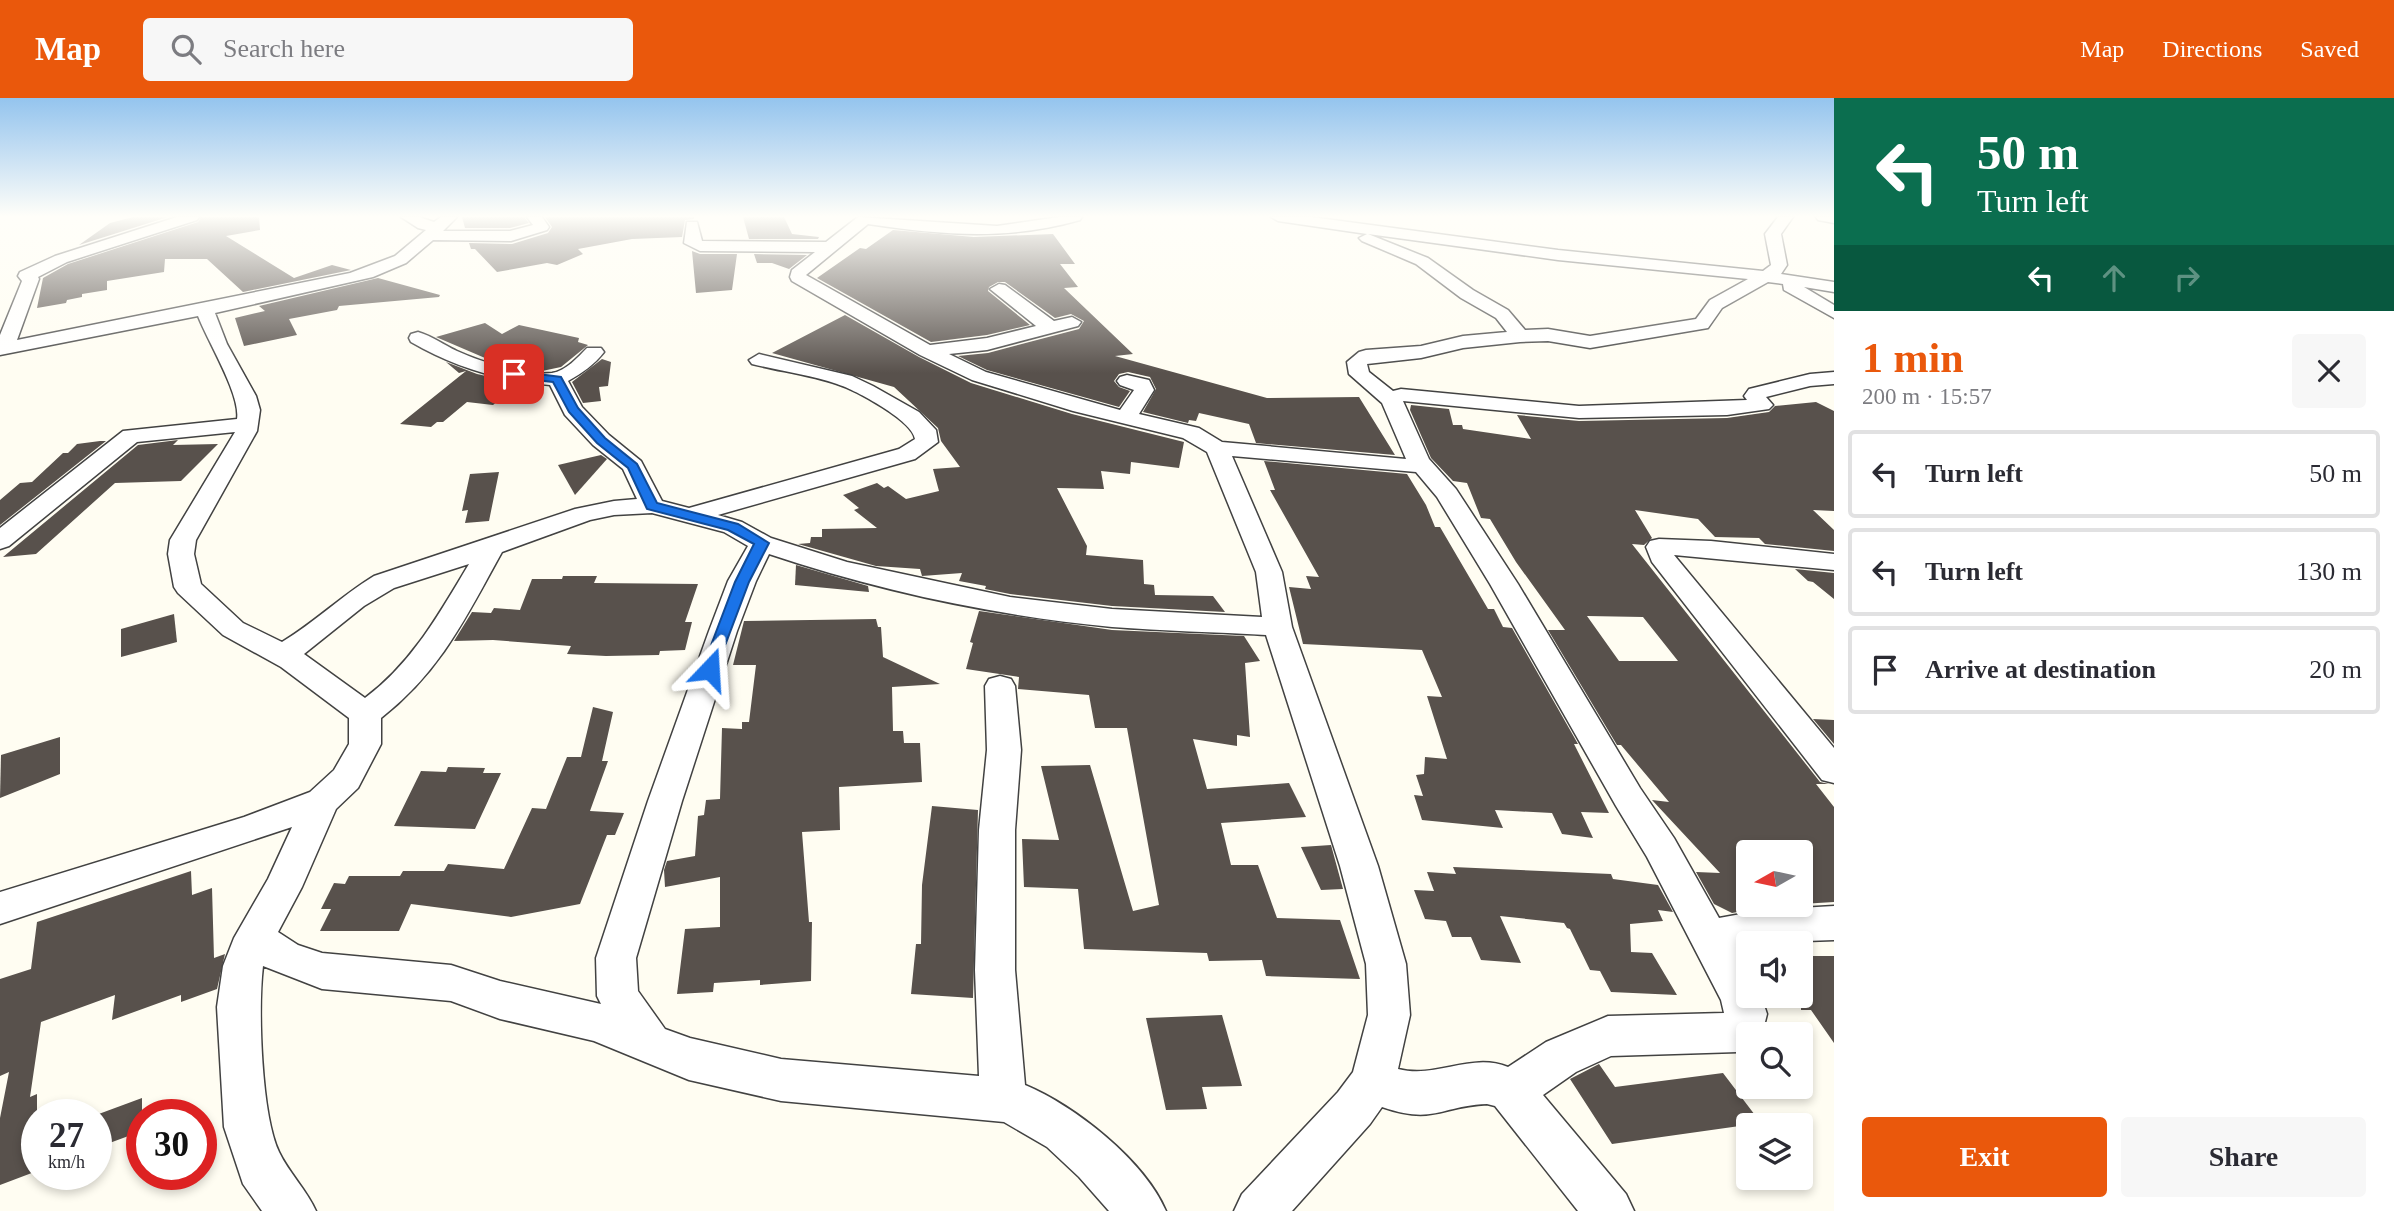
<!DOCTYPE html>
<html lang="en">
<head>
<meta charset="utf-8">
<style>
  body { margin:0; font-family:"Times New Roman",serif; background:#f7f7f7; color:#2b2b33; height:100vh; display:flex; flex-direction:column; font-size:26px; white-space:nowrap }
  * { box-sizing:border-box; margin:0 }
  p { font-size:23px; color:#7c7c81 }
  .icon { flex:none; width:38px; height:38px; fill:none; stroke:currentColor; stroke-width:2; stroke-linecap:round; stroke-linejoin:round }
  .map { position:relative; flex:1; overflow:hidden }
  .drawer { display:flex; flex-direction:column; background:#fff; width:560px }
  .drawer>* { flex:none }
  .banner { background:#0b6e4f; color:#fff; overflow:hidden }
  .needle { width:46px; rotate:261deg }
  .controls { position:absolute; left:1736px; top:742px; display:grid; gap:14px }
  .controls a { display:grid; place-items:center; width:77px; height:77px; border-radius:7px; background:#fff; box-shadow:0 4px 10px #0003; font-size:35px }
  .speed { position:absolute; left:21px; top:1001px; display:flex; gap:14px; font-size:35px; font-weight:700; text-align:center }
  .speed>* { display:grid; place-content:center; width:91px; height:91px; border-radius:50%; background:#fff; box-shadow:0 4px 10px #0003; line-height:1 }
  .speed small { font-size:18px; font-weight:400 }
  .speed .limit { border:10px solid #d22; background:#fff; color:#111 }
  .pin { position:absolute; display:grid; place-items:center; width:60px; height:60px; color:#fff; margin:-30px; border-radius:14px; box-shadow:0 4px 10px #0006 }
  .me { position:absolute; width:77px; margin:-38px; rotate:20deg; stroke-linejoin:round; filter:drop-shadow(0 0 5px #0008) }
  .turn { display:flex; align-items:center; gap:24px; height:147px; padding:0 28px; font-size:32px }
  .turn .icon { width:91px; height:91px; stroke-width:2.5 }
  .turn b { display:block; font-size:49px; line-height:60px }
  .lanes { display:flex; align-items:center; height:66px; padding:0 28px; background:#0003; justify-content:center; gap:35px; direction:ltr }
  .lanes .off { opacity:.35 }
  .round { display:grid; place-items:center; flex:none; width:74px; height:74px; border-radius:7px; background:#f7f7f7 }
  .overview { display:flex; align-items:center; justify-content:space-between; height:119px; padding:0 28px }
  h1 { font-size:42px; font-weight:600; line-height:52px; color:#ea580c }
  .action { display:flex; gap:14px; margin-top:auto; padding:14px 28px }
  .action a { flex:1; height:80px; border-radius:7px; background:#ea580c; color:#fff; font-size:28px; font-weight:600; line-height:80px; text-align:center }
  .action a+a { background:#f7f7f7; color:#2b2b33 }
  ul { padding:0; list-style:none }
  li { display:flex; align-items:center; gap:21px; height:88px; margin:0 14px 10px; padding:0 14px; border:4px solid #e1e1e2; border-radius:7px }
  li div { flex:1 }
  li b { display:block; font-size:26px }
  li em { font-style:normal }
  header { display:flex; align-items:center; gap:42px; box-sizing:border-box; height:98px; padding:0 35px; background:#ea580c; color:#fff }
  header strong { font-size:33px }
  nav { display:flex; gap:38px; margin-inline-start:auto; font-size:24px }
  .search { width:490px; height:63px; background:#f7f7f7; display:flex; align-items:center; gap:18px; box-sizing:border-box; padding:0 24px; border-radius:7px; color:#7c7c81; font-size:26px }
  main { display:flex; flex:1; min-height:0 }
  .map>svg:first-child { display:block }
  .building { fill:#58514c; fill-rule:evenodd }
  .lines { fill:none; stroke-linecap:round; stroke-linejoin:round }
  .street-casing { stroke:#424242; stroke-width:3 }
  .street { fill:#fff; fill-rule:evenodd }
  .route { fill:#1a73e8; stroke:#114b97; stroke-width:2 }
</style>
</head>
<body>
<header>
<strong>Map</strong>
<div class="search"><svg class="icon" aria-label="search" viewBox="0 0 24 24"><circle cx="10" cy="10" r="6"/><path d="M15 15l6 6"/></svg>Search here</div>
<nav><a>Map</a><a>Directions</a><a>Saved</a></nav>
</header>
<main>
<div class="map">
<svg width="1834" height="1113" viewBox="0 0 1834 1113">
  <rect width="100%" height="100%" fill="#fffdf2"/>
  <g class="building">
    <path d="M133,119H168L79,147L110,125Z"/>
    <path d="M201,119H259L260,132L226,138L294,180L332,167L351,172L243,194L207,161H165L164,174L107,183V192L82,196V199L67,202L66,205L37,210L43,180L68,166L198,124Z"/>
    <path d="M462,119H524L529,125L510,130H465Z"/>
    <path d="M545,119H694V121L685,122L682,139L632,141L578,151L583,156L557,167L547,165L497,174L475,151H471L469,145L512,146L548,135L552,129Z"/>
    <path d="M743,119H784L792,136L819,139L818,141H749Z"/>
    <path d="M893,132L974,139L1053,136L1075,166H1060L1078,189L1064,190L1133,256L1115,258L1267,300L1359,299L1395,357L1256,345L1249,326L1199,315L1196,323L1189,322L1188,325L1143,314L1156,291L1150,279L1128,274L1119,276L1114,283L1119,289L1130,293L1119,309L987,272L958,258L988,255L1079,231L1084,223L1071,216L1055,220L1005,184H998L989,189L988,193L1030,227L987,237L931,244L817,180L860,150L866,151Z"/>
    <path d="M692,153L700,156H737L732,192L696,195Z"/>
    <path d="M754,156L807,157L789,171L772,165H757Z"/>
    <path d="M378,180L440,197L439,199L339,208L337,212L289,221L297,237L244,248L235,220L265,213L259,208Z"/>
    <path d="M845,217L919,259L971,285L1072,316L1184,344L1179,370L1131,364L1130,376L1101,373L1104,391L1057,390L1087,448L1086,457L1143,462L1144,486L1154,487L1155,497L1213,498L1225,514L1112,508L1010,496L985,491L986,488L959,483L962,475L922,478L920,471L876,468L798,446L810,445L811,439H822V431L877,430L854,412L859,410L843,397L877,385L884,390L888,388L906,401L939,393L933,371L960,369L941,343L938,330L894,289L772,255Z"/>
    <path d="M485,225L502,236L519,227L579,240L578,244L588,247L561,269L542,273L492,263L436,239Z"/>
    <path d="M602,261L611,264L608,288L599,289L601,303L583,305L572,284Z"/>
    <path d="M446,264L477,276L526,287L509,300L503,299L493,307L467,304L443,324H437L431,329L400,326L466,273L459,275Z"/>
    <path d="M1816,304L1834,313V413L1813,412L1834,432V453L1765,446L1759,440L1715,439L1698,421L1635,412L1652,440L1644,447L1632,446L1820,684L1829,686H1816L1834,709V804L1801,806V746L1748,750V812L1732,815L1714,806L1696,774L1720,775L1652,702L1669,704L1621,647H1617L1548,532H1565L1516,464L1490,421L1481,420L1467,385L1453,383L1431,360L1410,312L1411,307L1449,311L1453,327H1462L1463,331L1531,341L1517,317L1579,323L1727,320L1769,314L1775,308ZM1587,518L1643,519L1678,563H1619Z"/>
    <path d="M178,342L173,347L218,346L181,383L115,385L36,456L3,459L138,347Z"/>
    <path d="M100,343H106L0,427V402L20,385L32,384L63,355H68L77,346Z"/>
    <path d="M601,357L607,361L575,397L558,367Z"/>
    <path d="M1264,363L1407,376L1426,407L1435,429H1440L1488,511H1494L1503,529L1512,530L1578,646H1574L1609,715L1581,714L1593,740L1562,736L1552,715L1495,712L1503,730L1422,722L1414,697L1423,698L1416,677L1424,676L1425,659L1447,661L1427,598L1442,599L1422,552L1303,546L1289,489L1311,491L1306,478L1319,479L1270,392H1275Z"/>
    <path d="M499,374L489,423L465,425L468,412L462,413L470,376Z"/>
    <path d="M796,467L868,488L869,494L795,487Z"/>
    <path d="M1795,471L1834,475V501L1813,484L1808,483Z"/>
    <path d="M563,478H597L594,485L698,486L685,524H692L685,552L660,553L659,557L606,558L567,556L571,548L493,542L454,543L472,514L491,515L494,510L520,512L532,481H562Z"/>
    <path d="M979,513L1112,532L1244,538L1260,563L1245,565L1250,639L1237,637V648L1193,641L1207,691L1289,685L1306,719L1221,725L1231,767H1258L1277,820L1340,822L1360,881L1266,878L1262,862L1209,863L1207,855L1084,851L1078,791L1024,789L1022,741L1059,742L1041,668L1090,667L1133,813L1159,807L1127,630H1095L1089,597L1018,591L1019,579L966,571L973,545L970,544Z"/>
    <path d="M174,516L177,544L121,559V531Z"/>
    <path d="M876,521L878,529H881L883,559L940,586L892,589L893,633H903L904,645H920L922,684L839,689L840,732L802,734L809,824H812L811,883L760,887V882L714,885L713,894L677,896L685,831L720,829V779L665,789L664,772L667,763L695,758L698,718L704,717L706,702L720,701L722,630L742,631V624H749L756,567H733L744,523Z"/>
    <path d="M593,609L613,614L602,663H608L590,713L624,715L615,737H607L580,806L511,819L411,806L399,833H320L331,811H321L334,785L345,786L349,778H400L403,773H444L448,766L504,771L532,710L546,711L567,659H581Z"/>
    <path d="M1813,621L1834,622V646Z"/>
    <path d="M60,639V676L0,700L1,657Z"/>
    <path d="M448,669L485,670L483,675H501L475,731L394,728L421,673L446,674Z"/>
    <path d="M932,708L978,712L973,900L911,896L916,846H921L922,787Z"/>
    <path d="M1331,747L1343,791L1321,792L1301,749Z"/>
    <path d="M1453,769L1611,776L1613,781L1658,787L1673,814L1658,812L1663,823L1630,826L1631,854L1652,855L1677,897L1611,894L1600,873L1590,872L1570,831L1567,830L1564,825L1500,818L1521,865L1481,862L1471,839H1452L1446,823L1425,821L1414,792L1434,793L1427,774L1456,776Z"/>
    <path d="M191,773L192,797L212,790L214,860L225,856L217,891L181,904V897L112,922L115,897L41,924L30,999L37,996V1073L0,1087V1020L9,974L0,978V881L31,871L37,824Z"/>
    <path d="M1801,858H1834V945L1811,912H1801Z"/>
    <path d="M1222,917L1242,988L1202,989L1207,1011L1166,1012L1146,920Z"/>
    <path d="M1599,966L1615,989L1723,975L1761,1025L1612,1046L1570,981Z"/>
    <path d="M142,1000V1033L96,1050V1017Z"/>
  </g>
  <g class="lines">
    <defs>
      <g id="street">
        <path d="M177,119H199L197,122L67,164L38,179L39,181L17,242L350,175L395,158L426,132L418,130L401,119H419L434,124L441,119H457L443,133H510L533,127L527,119H542L549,129L547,132L511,143L433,142L406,165L373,179L215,215L227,246L256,298L260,312L257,333L196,442L194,456L201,486L243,525L282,544C314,525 341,498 374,478L575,411L614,403L637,401L623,371L593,347L565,317L550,287C500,283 454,269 411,244L409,240L411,236L418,234C432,238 444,247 457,253C481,264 526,278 552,275C566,273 578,259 587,250H601L604,254C594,267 582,275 568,283L582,309L609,337L641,363L662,403L689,410L899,351L915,341C913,323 856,292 837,286C810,277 780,273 752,266L749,262L759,256L852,278L873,288L919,314L936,332L938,344L915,361L718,417L742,424L771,440L847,464L1010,499L1112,511L1262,519L1256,474L1207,354L1183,340L1073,313L972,282L920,257L792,183L790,179L792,172L815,154L700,153L684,145L687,124H697L702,143L826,144L858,119L997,128L1059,119H1082L1080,122C1006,143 943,137 868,126L806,177L930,247L987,240L1036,228L990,191L999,186L1005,187L1054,223L1072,219L1081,224L1078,228L987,252L949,256L986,274L1120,312L1134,292L1120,287L1117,283L1120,279L1127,277L1149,282L1154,292L1139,316L1199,330L1222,344L1406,361L1382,305L1349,276L1347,264L1359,254L1366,252L1421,248L1463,238L1507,234L1496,220L1461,200L1416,166L1362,143L1359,140L1367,136L1278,123L1271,119H1311L1558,152L1763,173L1771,167L1765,136L1778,119H1793L1781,136L1787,167L1781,176L1834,184V194L1804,189L1834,207V220L1784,192L1783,186L1768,184L1722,210L1708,230L1702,231L1590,250L1548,243L1520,244L1463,250L1421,260L1367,266L1369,274L1393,293L1401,291L1579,308L1747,302L1744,298L1749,291L1810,276L1834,274V286L1810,288L1766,299L1773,307L1769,311L1727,317L1579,320L1403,303L1429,361L1456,391L1518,486L1640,690L1674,740L1719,820L1763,812L1834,808V842L1748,845V848L1736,851L1748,872V898H1761L1767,916L1762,936H1748V950L1738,954L1611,958L1576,974L1543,997L1626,1096L1634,1113H1578L1495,1008L1487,1006C1440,1008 1434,1027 1382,1009L1370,1026L1292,1113H1234L1242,1096L1338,994L1353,974L1368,917L1366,866L1340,768L1266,537C1215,534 1163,533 1112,529C997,518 879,493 769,456L756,483L737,533L682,703L636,860L638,893L665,931L690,940L781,961L979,978L975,872L979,732L987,652L985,588L989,581L1000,578L1011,581L1015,588L1021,652L1015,732V872L1025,987C1075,1008 1144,1062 1166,1113H1109L1079,1079L1047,1049L1004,1024L781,1003L689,982L594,943L500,921L451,903L322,891L263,868C258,911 261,1015 279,1054C289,1075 306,1091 316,1113H262L243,1086L224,1029L217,909L223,868L234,840L268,781L292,729L0,826V794L244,719L310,694L334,672L349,646V620L281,569L223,537L178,495L174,489L168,456L170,442L235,334L137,344L9,448L0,451V430L123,333L237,321C241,297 208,244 198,218L0,257V237L22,183L18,178L20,174L55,158ZM1368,136L1558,162L1748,181L1710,202L1696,221L1590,238L1548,231L1525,232L1508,212L1473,192L1428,160ZM1232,358L1416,374L1437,399L1490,486L1616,708L1647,759L1721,902L1724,915L1608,918L1546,944L1508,969C1471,954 1437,981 1398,971L1410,917L1406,866L1378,768L1292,529L1282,474ZM652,415L724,434L748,448L728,483L709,533L648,703L596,860L597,898L601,906L500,883L451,867L322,855L298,847L278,834L302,789L336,711L358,690L381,646V620C441,573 466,519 502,454L590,422L614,417ZM469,466C439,516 412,565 365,600L304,556L364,508L394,490Z"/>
        <path d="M1816,119H1834V125L1818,122Z"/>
        <path d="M1659,441L1711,443L1834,456V472L1674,457L1834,650V685L1822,682L1652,464L1646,449L1650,443Z"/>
      </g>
    </defs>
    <use href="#street" class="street-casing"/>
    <use href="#street" class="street"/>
  </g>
  <linearGradient id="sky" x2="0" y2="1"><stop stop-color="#94c4ee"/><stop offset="0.43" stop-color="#fffef9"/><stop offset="1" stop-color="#fffef9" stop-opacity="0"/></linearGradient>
  <rect width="1834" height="275" fill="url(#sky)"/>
  <path class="route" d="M514,273L561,279L578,310L605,340L637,366L657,405L738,426L769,445L749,484L715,574L710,576L702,571L735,484L754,446L728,432L647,411L628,370L597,345L569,314L553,284L510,279V274Z"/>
</svg>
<div class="controls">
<a><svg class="needle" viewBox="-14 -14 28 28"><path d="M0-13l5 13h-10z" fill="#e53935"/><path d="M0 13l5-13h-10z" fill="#7c7c81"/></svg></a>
<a><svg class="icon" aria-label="sound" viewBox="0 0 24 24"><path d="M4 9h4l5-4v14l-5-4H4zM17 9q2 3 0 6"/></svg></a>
<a><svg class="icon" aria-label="search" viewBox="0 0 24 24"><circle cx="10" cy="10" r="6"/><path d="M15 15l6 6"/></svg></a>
<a><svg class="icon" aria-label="layers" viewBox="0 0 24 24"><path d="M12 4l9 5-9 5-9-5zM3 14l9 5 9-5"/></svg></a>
</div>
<div class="speed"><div>27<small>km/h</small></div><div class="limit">30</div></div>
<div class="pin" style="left:514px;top:276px;background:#d93025"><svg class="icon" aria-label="arrive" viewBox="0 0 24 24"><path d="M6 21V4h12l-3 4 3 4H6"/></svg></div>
<svg class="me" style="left:710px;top:571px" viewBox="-20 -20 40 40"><path d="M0-17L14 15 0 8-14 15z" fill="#1a73e8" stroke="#fff" stroke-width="4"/></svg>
</div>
<section class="drawer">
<div class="banner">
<div class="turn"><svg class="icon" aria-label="left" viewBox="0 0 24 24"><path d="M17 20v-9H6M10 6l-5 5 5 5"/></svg><div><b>50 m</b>Turn left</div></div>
<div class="lanes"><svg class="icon" aria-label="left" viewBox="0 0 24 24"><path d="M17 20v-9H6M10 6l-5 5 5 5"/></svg><svg class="icon off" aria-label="ahead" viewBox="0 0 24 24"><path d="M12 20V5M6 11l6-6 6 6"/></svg><svg class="icon off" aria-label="right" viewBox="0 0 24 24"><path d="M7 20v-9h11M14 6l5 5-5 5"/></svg></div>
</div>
<div class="overview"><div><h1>1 min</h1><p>200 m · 15:57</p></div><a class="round"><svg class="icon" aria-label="close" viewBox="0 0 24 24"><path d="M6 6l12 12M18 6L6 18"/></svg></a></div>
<ul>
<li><svg class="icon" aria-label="left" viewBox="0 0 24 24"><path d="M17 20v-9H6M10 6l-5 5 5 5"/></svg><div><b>Turn left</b></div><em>50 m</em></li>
<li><svg class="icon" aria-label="left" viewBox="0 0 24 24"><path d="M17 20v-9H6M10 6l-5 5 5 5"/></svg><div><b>Turn left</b></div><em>130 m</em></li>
<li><svg class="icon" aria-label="arrive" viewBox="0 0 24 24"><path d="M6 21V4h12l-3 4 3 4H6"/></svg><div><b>Arrive at destination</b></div><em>20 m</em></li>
</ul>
<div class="action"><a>Exit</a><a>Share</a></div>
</section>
</main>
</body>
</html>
